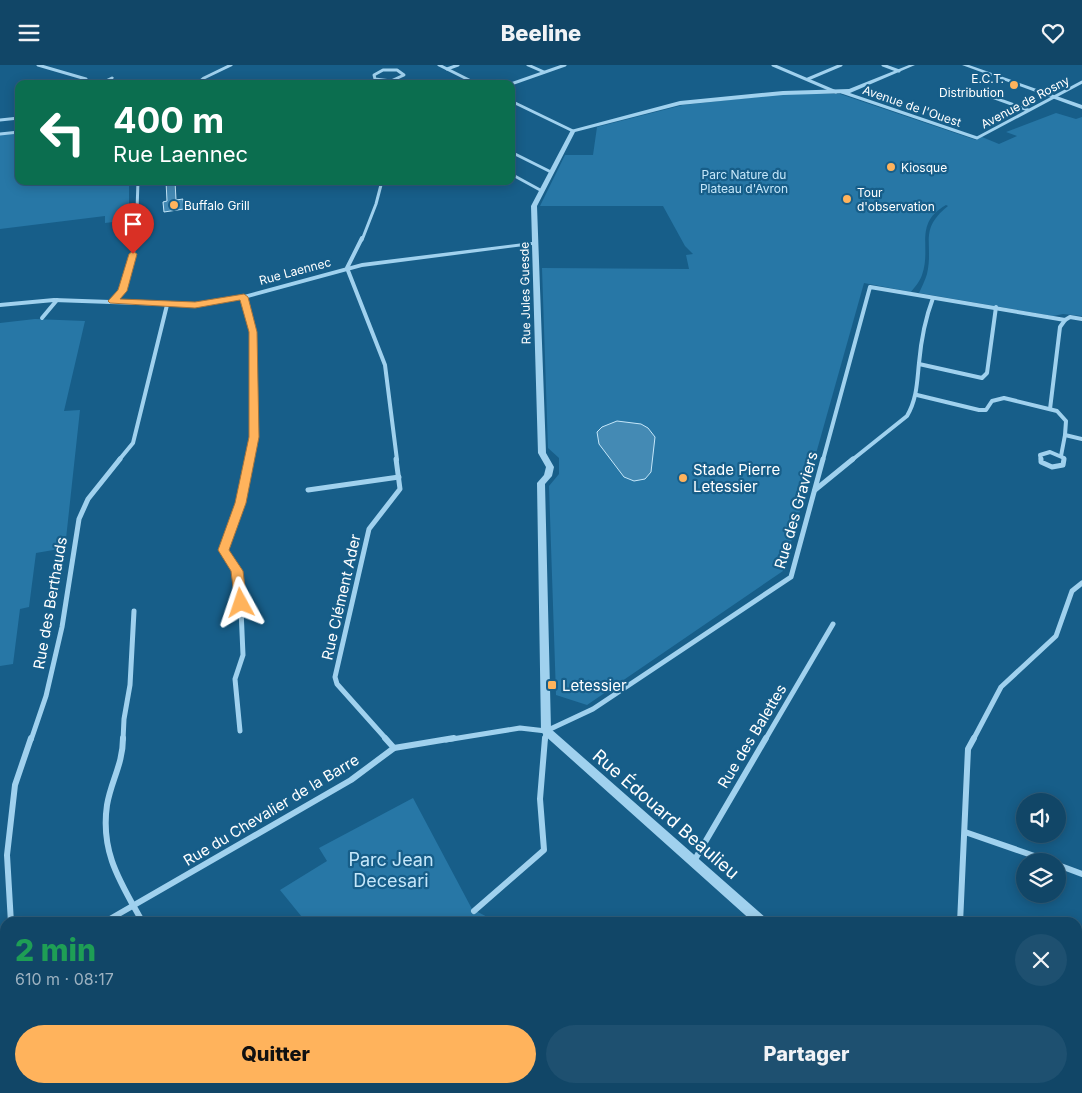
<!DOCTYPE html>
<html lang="fr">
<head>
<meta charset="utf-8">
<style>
  body { margin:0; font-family:Inter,sans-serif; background:#1e5070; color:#f1f3f6; height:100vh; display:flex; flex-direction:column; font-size:19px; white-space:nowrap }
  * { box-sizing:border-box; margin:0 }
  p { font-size:16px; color:#9cb1c0 }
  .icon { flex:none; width:28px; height:28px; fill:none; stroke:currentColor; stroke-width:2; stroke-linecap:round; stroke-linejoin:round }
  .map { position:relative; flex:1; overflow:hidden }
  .side { position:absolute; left:0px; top:852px; width:1082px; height:176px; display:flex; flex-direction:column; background:#114667; border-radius:15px 15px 0 0; box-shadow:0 2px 12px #0003,0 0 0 1px #305e7b }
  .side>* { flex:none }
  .banner { position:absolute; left:15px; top:15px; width:500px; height:105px; border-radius:10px; box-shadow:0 2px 12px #0003,0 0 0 1px #305e7b; background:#0b6e4f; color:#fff; overflow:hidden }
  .fabs { position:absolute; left:1016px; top:728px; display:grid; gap:10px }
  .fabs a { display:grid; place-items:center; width:50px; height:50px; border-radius:50%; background:#114667; box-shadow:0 2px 12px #0003,0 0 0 1px #305e7b; font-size:25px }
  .pin { position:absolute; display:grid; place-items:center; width:42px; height:42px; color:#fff; margin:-51px -21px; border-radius:50% 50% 50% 0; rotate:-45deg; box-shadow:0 0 5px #0007 }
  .pin .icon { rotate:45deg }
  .me { position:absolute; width:55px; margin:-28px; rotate:355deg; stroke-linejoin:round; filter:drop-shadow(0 0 4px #0008) }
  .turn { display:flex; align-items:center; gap:18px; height:105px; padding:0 15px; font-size:22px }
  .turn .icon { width:65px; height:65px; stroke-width:2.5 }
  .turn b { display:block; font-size:35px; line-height:42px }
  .round { display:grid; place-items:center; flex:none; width:52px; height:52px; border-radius:26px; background:#1e5070 }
  .head { display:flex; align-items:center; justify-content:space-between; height:85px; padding:0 15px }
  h1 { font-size:30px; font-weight:800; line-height:38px; color:#1e9e55 }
  .cta { display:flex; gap:10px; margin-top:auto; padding:10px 15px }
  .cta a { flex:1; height:58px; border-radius:30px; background:#ffb35c; color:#111; font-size:20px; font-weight:800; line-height:58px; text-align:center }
  .cta a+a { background:#1e5070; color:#f1f3f6 }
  header { display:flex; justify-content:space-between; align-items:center; height:65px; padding:0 15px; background:#114667; font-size:22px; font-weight:800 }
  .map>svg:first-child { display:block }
  .green { fill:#2777a6 }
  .building { fill:#448ab4; stroke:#c5e7fa }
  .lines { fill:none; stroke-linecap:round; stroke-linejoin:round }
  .minor-far3 { stroke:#a0d1ee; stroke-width:3 }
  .minor-far2 { stroke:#a0d1ee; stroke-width:4 }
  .minor-far1 { stroke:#a0d1ee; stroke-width:5 }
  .minor { stroke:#a0d1ee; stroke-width:6 }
  .tertiary { fill:#a0d1ee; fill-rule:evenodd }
  .route { fill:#ffb35c; stroke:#a6743c }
  .poi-dot { fill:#ffb35c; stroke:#175e89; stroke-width:2 }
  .labels { text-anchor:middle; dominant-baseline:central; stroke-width:4.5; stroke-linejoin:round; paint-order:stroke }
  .far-poi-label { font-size:12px; fill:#fff; stroke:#175e89; text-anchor:start }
  .far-street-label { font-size:12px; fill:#fff; stroke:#175e89 }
  .far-park-label { font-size:12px; fill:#c5e7fa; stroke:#175e89 }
  .poi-label { font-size:15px; fill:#fff; stroke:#175e89; text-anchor:start }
  .street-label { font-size:15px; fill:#fff; stroke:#175e89 }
  .near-street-label { font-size:18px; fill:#fff; stroke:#175e89 }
  .near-park-label { font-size:18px; fill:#c5e7fa; stroke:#175e89 }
</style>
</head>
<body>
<header><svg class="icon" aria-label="menu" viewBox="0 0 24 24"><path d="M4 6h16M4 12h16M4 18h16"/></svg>Beeline<svg class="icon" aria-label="heart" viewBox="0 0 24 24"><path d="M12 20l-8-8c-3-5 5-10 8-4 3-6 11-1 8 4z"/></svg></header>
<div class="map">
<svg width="1082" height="1028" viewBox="0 0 1082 1028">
  <rect width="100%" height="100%" fill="#175e89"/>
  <g class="green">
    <path d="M784,29H840L976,75L982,72L999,79L1017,71L1006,67L1056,48L1076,54L1082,52V251L1063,249L1053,251L919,228C922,222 925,215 927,209C934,178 918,165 948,141L946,140C913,159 932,182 922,210C920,216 915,222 911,227L864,218L783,506L587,640L556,630L549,421L559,409V393L548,383L542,203L689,204L686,190L693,189L685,181L663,141H540L565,90H593L597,62L683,40Z"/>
    <path d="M19,68V116H129V155L105,158V151L0,164V70Z"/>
    <path d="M35,254L85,256L64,346L80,345L65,483L36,488L29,542L20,544L13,599L0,601V258Z"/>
    <path d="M413,733L472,844L497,857H306L280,825L327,796L319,783Z"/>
    <path d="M351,1024H747V1028H350Z"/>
  </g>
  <g class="building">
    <path d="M166,116H175L176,135L183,134L184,144L164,147L163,137L167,136Z"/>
    <path d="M617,356L641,359L648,363L655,372L651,407L645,414L634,416L624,412L599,379L597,367L602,362Z"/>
  </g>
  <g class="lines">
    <g class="minor-far3">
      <path d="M38,0L86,14L89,19"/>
      <path d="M439,0L477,19"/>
      <path d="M528,0L544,7"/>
      <path d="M773,0L836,27"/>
      <path d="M883,0L899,6"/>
      <path d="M447,4L458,0"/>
      <path d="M383,5H397L404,10L391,16L375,14L374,10Z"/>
      <path d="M808,14L841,0"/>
      <path d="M100,19L112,13"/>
      <path d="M197,19L204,13L231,0"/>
      <path d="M511,19L565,0"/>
      <path d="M842,27L977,73L1082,17"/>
      <path d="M981,28L1028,45"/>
      <path d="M511,36L573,66"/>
      <path d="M0,55L19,53"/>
      <path d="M0,69L19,67"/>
      <path d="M511,87L551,107"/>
      <path d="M511,109L542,126"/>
      <path d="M136,175L138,116"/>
      <path d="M362,175L376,139L382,116"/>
    </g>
    <g class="minor-far2">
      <path d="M362,173L347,203L385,300L397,395"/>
      <path d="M244,232L253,267L254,372L249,395"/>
      <path d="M113,237L128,211L136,173"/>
      <path d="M42,253L57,235"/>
      <path d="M919,299L982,313L987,308L996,242"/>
      <path d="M917,330L979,345H986L992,336L1004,333L1057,346L1066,356L1065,370L1082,374"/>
      <path d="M1050,344L1060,262L1065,255"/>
      <path d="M1061,391L1065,370"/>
      <path d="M119,395L133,378L167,240"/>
      <path d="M823,395L870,222L1065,255L1070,252L1082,254"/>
      <path d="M852,395L907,351C917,334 917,317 919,298C921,276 925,254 933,233"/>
      <path d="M1041,395L1040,390L1050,387L1064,393V395"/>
    </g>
    <g class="minor-far1">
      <path d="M1041,394V397L1052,402L1063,400L1064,394"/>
      <path d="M308,425L399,412"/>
      <path d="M815,425L853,394"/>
      <path d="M240,666L235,614L243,590L240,521L237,506L223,485L241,438L250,394"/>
      <path d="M546,666L593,644L791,512L823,394"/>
      <path d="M31,675L46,631L62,562L79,454L88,434L120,394"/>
      <path d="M123,675L124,654L130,620L134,546"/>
      <path d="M387,675L337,619L335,612L369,464L400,424L396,394"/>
      <path d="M446,675L520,663L546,666"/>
      <path d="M545,675L546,666"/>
      <path d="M765,675L833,559"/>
      <path d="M973,675L1001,622L1056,571L1072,526L1082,518"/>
    </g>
    <g class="minor">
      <path d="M123,673C123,699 111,716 107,740C100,788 121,818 143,858"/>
      <path d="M385,673L394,683"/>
      <path d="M965,767L1049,796"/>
      <path d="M694,796L766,673"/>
      <path d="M1058,800L1082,809"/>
      <path d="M474,846L544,785L540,734L545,673"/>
      <path d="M11,858L7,790L15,720L31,673"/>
      <path d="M103,858L351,715L394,683L454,673"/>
      <path d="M960,858L968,684L974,673"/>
      <path d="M252,1024V1028"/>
      <path d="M1,1028L5,1008"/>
      <path d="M820,1028L826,1024"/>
    </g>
    <g class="tertiary">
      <path d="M909,0H915L850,28L783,30L680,40L575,67L537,141L546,388L554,402L552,411L545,419L551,664L767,854L768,858H754L543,669L541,666L537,418L544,410L546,402L538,388L532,180L362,202L244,234L195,242L54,237L0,242V238L54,233L195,238L244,230L362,198L532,177L531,141L571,65L680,36L783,26L849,24Z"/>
      <path d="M962,0H969L1082,40V44Z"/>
      <path d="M909,1024H922L923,1028H910Z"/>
    </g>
  </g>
  <path class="route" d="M133,186L137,189L127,226L120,234L195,237L244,229L248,232L257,267L259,372L246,438L229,485L243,506L247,538L245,541H237L235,538L231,506L218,485L235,438L249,372V267L240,235L195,243L110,238L108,236L118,225L129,189Z"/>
  <g class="poi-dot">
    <circle cx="1014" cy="20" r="5"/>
    <circle cx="891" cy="102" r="5"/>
    <circle cx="847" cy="134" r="5"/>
    <circle cx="174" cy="140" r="5"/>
    <circle cx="683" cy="413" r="5"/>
    <rect x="547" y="615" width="10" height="10" rx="2.5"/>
  </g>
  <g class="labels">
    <g class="far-poi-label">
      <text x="1004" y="13" text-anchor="end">E.C.T.<tspan x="1004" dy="14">Distribution</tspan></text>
      <text x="901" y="102">Kiosque</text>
      <text x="857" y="127">Tour<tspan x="857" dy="14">d'observation</tspan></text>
      <text x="184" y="140">Buffalo Grill</text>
    </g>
    <g class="far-street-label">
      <text transform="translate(1025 37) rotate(-28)">Avenue de Rosny</text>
      <text transform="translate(912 41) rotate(19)">Avenue de l'Ouest</text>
      <text transform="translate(295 206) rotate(-15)">Rue Laennec</text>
      <text transform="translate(525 228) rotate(-91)">Rue Jules Guesde</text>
    </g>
    <g class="far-park-label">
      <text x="744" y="109">Parc Nature du<tspan x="744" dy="14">Plateau d'Avron</tspan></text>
    </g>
    <g class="poi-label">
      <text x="693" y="404">Stade Pierre<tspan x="693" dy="17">Letessier</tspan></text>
      <text x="562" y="620">Letessier</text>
    </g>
    <g class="street-label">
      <text transform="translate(796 445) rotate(-74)">Rue des Graviers</text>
      <text transform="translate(341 532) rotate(-77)">Rue Clément Ader</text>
      <text transform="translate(50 538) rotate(-80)">Rue des Berthauds</text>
      <text transform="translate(752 671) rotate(-59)">Rue des Balettes</text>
      <text transform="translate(271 745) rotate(-31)">Rue du Chevalier de la Barre</text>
    </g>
    <g class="near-street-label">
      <text transform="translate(666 749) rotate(41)">Rue Édouard Beaulieu</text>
    </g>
    <g class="near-park-label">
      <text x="391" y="794">Parc Jean<tspan x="391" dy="21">Decesari</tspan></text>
    </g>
  </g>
</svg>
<div class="fabs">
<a><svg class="icon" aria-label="sound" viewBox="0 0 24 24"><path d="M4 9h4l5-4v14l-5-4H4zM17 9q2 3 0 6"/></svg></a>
<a><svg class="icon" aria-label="layers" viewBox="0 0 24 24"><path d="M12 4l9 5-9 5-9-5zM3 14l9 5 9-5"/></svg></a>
</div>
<div class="pin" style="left:133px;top:189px;background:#d93025"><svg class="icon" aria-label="arrive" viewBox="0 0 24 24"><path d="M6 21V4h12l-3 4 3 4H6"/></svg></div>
<svg class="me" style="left:241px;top:538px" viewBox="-20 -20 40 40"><path d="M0-17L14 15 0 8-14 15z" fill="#ffb35c" stroke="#fff" stroke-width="4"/></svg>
<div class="banner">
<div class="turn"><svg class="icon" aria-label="left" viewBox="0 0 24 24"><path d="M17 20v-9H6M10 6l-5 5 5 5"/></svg><div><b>400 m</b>Rue Laennec</div></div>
</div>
<section class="side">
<div class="head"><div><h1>2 min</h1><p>610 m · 08:17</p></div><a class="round"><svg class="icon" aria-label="close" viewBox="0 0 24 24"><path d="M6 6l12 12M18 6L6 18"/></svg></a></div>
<div class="cta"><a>Quitter</a><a>Partager</a></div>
</section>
</div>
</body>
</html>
